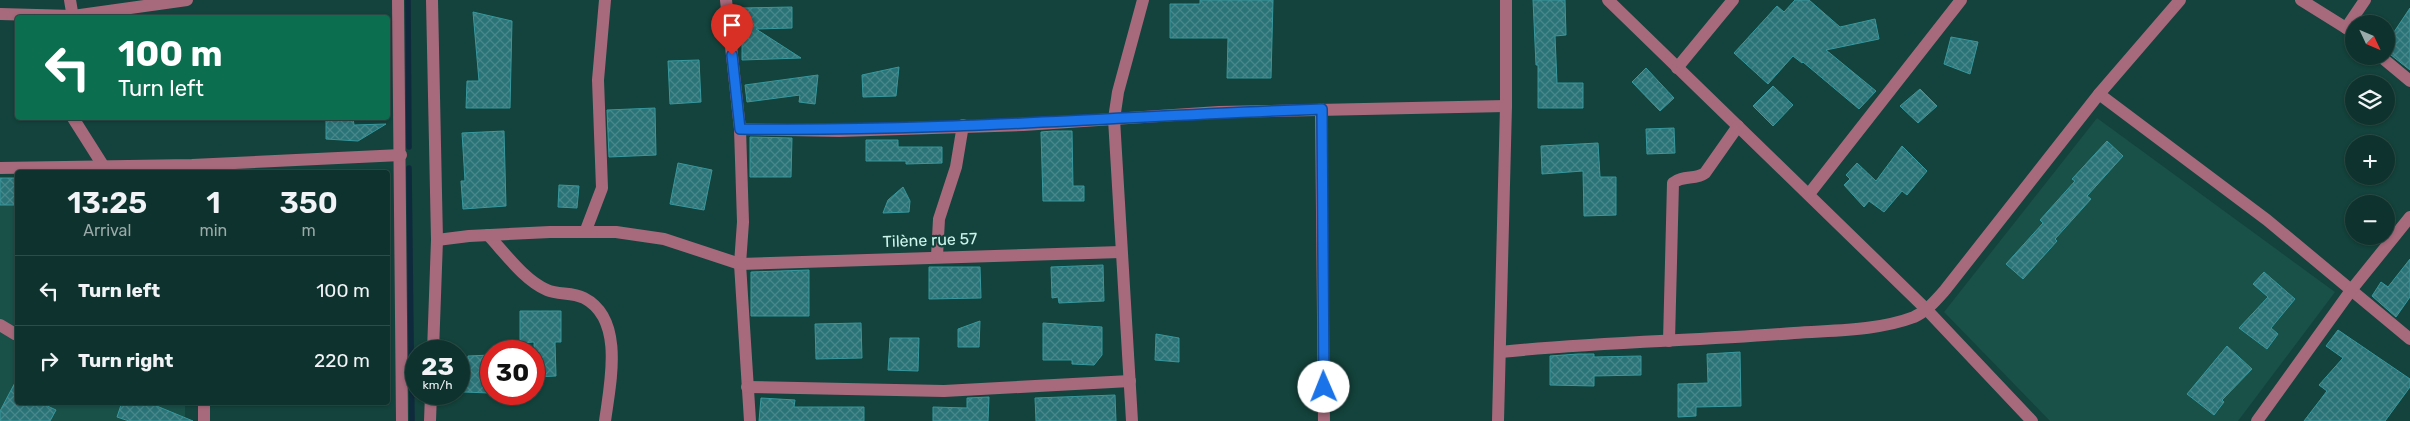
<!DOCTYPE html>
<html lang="en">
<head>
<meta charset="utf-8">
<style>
  body { margin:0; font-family:Rubik,sans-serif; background:#173a35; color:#f1f3f6; height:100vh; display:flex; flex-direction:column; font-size:19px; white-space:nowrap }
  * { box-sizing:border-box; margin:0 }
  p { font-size:16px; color:#9baaaa }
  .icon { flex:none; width:28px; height:28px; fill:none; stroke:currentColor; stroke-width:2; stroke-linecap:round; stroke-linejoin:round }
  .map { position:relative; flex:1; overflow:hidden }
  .panel { position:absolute; left:15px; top:170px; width:375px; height:235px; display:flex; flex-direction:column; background:#0e322d; border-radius:5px; box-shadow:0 1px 4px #0004,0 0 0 1px #2e4d49 }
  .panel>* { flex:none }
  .hud { position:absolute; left:15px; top:15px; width:375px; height:105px; border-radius:5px; box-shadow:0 1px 4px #0004,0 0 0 1px #2e4d49; background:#0b6e4f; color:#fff; overflow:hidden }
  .needle { width:32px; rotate:134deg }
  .controls { position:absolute; left:2345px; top:15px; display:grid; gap:10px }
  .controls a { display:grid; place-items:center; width:50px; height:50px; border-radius:50%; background:#0e322d; box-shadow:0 1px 4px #0004,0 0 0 1px #2e4d49; font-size:25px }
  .speed { position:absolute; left:405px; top:340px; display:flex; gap:10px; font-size:25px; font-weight:700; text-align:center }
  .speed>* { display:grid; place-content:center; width:65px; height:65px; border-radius:50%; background:#0e322d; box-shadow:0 1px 4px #0004,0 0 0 1px #2e4d49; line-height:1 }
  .speed small { font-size:12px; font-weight:400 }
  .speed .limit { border:8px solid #d22; background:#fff; color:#111 }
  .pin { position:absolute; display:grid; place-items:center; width:42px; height:42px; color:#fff; margin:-51px -21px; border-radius:50% 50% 50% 0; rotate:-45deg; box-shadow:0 0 5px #0007 }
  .pin .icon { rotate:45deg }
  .me { position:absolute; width:55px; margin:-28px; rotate:359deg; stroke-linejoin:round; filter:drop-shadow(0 0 4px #0008) }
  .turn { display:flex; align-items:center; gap:18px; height:105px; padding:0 20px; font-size:22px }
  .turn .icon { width:65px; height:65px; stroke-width:2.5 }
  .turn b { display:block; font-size:35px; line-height:42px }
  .eta { display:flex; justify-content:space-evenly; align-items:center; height:85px; text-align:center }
  .eta b { font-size:30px; font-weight:600; line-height:35px }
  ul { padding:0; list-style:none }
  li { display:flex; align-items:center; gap:15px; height:70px; padding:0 20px; border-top:1px solid #2e4d49 }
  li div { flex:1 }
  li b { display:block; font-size:19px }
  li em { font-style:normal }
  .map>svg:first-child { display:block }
  .built { fill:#195048 }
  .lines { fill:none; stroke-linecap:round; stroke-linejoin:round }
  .stream { stroke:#0f2a3c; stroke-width:5.5 }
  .building { fill:url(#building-cross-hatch); stroke:#37989d }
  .minor { stroke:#a66a7c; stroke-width:12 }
  .route-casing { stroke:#114b97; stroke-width:12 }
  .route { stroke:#1a73e8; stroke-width:9 }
  .labels { text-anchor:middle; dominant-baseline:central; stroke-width:4.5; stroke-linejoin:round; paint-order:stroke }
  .street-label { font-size:16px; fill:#ccf5ec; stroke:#13433c }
</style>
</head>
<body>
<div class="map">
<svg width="2410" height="421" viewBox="0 0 2410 421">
  <defs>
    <pattern id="building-cross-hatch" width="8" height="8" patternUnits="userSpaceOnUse" patternTransform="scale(1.25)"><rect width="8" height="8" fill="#2a7377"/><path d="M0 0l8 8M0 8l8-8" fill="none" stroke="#48888a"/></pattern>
  </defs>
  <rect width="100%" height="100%" fill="#13433c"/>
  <g class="built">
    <path d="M2097,118L2335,292L2238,421H2050L1944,312Z"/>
    <path d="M0,178H17L18,402L185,403V421H0Z"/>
  </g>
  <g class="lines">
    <g class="stream">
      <path d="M408,0L409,147"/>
      <path d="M409,168L412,421"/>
    </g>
  </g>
  <g class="building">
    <path d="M1200,0H1273L1271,78H1227L1228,38H1170V4H1200Z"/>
    <path d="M1533,0H1565L1566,35L1555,36L1557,83H1583V108H1538V65H1536Z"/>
    <path d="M1795,0H1809L1840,27L1875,19L1879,39L1826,50L1876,91L1859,109L1803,62L1802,63L1793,56L1768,84L1734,53L1777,6L1784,12Z"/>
    <path d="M792,7V28L756,29L801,58L742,60V8Z"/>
    <path d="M2410,8V70L2386,51V44Z"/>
    <path d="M473,12L512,21L510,108H466L467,81H479Z"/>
    <path d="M1951,37L1978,42L1970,74L1944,64Z"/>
    <path d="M699,60L701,102L670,104L668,61Z"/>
    <path d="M899,67L896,96L863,97L862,75Z"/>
    <path d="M1646,68L1674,98L1660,111L1632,82Z"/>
    <path d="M818,75L815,104L799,102L800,95L747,102L745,85Z"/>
    <path d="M1773,86L1793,105L1773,126L1753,106Z"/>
    <path d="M1920,89L1937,106L1918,123L1900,106Z"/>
    <path d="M655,108L656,155L609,157L607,110Z"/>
    <path d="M326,118H353L354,125L386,124L358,141L326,139Z"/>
    <path d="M1674,128L1675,153L1647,154L1646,129Z"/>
    <path d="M504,131L506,206L463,209L461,181H465L462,133Z"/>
    <path d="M1053,131H1072L1073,186H1084V201H1043L1041,132Z"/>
    <path d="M750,137L792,138L791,177H750Z"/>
    <path d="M866,140H898V147H942V163L906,164V161H866Z"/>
    <path d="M2107,141L2123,156L2087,196L2091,199L2055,239L2057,241L2023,279L2006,264L2043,223L2040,220L2075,181L2072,179Z"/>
    <path d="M1598,143L1600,177H1616V215L1584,216L1583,171L1542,174L1541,146Z"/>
    <path d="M1902,146L1927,171L1907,195L1902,191L1884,212L1869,201L1864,207L1844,185L1850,179L1846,175L1857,163L1876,181Z"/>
    <path d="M678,163L712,170L704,210L670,204Z"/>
    <rect x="0" y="178" width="18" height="27"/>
    <path d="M559,185L579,186L577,208L558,207Z"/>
    <path d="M903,187L910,201L909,212L883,213L888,200Z"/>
    <path d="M2410,259V297L2396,317L2372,296L2381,282L2388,287Z"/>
    <path d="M1103,265L1104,301L1059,303L1058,297L1052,298L1051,267Z"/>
    <path d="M929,267H980L981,298L929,299Z"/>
    <path d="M809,270V316H751V272Z"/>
    <path d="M2264,272L2295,299L2271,328L2278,334L2267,349L2239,328L2268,297L2253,284Z"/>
    <path d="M520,311H561V342H555L556,376L534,377V342L520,343Z"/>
    <path d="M980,321L979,347H958V329Z"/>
    <path d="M861,323L862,358L816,359L815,324Z"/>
    <path d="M1043,323L1102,327V355L1094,365L1072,364V360H1043Z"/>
    <path d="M2338,330L2410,379V387L2385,421H2304L2327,391L2319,385L2343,358L2326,346Z"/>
    <path d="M1156,334L1179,338V362L1155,360Z"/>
    <path d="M890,338H919L918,371L888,370Z"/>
    <path d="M2227,346L2252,369L2222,400L2224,402L2214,415L2187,394Z"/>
    <path d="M1740,352L1741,406L1696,407V416L1678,417V384L1708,383L1707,354Z"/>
    <path d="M1578,354H1594V357L1641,356V375L1594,376V386L1550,385V356Z"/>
    <path d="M491,355L489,393L464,392L468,356Z"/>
    <path d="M18,377V402H39L56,410L50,421H0V411Z"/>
    <path d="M1115,395L1116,421H1036L1035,398Z"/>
    <path d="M989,397L988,421H933V407L967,408V398Z"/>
    <path d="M761,398L795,400L794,407H864V421H759Z"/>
    <path d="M122,402H147L193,421H129L117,417Z"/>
  </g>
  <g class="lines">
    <g class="minor">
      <path d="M70,0L73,18"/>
      <path d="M398,0L402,421"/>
      <path d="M432,0L437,240L433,351"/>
      <path d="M726,0L740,129L743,222L740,264L750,421"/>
      <path d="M1608,0L1927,310L2032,421"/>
      <path d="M2301,0L2354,33"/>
      <path d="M0,14L73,16L187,0"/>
      <path d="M2346,28L2365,0"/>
      <path d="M2380,56L2410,81"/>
      <path d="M1677,68L1733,0"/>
      <path d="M2099,94L2267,220L2410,339"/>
      <path d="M1321,109L1324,421"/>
      <path d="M73,118L104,167"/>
      <path d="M740,129L839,131L1023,125L1219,112L1506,106"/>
      <path d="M0,168L192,165L401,155"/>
      <path d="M1809,194L1961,0"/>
      <path d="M586,230L602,188L598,80L605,0"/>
      <path d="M488,235C505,253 524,280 547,290C558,295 572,292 584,298C625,319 610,384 605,421"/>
      <path d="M437,240L469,236L550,232H616L664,239L740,264L1121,252"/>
      <path d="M937,256L939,219L956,167L963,125"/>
      <path d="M0,325L15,334"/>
      <path d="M1669,341L1673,183C1682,175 1696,180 1705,173L1738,126"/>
      <path d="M1500,352C1598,342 1696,341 1794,333C1833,330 1877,331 1914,317C1927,311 1936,300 1945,290L2099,94L2180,0"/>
      <path d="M747,387L944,391L1130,381"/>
      <path d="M204,402V421"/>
      <path d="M430,421L431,394"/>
      <path d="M1132,421L1114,119L1118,92L1143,0"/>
      <path d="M1498,421L1506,106V0"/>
      <path d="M2257,421L2352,289L2410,217"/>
    </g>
  </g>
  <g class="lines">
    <defs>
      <path id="route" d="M732,55L740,129C934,132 1128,116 1322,109L1324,387"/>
    </defs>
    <use href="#route" class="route-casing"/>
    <use href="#route" class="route"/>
  </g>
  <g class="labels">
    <g class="street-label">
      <text transform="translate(930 240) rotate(-2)">Tilène rue 57</text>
    </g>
  </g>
</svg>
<div class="controls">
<a><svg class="needle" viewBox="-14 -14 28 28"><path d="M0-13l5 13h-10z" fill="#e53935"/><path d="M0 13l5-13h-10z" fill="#9baaaa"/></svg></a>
<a><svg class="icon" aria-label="layers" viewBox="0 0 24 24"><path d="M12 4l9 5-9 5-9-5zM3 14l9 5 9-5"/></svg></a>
<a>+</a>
<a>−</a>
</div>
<div class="speed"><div>23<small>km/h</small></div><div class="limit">30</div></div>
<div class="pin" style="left:732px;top:55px;background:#d93025"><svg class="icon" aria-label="arrive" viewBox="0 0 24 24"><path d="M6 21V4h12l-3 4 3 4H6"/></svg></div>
<svg class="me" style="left:1324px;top:387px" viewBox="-20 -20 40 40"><circle r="19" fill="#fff"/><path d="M0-13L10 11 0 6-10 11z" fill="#1a73e8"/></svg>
<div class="hud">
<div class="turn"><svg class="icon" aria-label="left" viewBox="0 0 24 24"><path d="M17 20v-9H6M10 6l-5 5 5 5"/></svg><div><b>100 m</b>Turn left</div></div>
</div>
<section class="panel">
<div class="eta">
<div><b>13:25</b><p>Arrival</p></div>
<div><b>1</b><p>min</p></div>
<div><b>350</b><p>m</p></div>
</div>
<ul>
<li><svg class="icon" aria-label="left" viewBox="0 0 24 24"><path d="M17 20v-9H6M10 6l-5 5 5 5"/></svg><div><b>Turn left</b></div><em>100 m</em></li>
<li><svg class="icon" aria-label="right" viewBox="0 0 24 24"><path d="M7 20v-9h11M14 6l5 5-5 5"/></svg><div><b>Turn right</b></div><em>220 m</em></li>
</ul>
</section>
</div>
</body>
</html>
